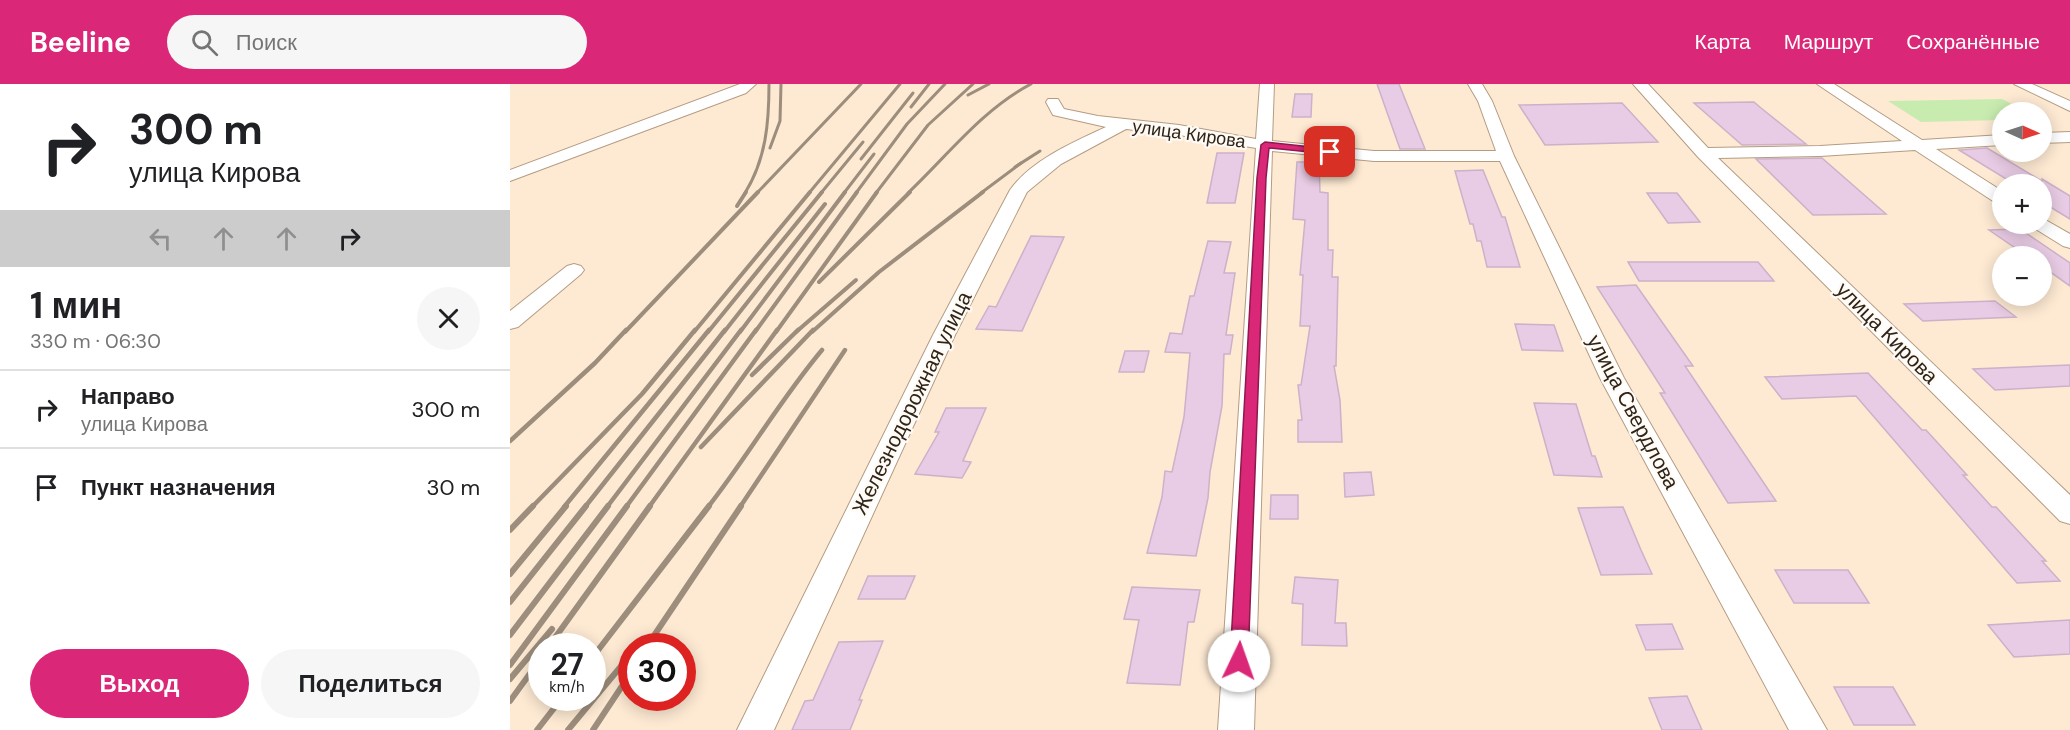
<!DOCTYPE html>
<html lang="ru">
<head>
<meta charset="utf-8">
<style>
  body { margin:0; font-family:"DM Sans",sans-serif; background:#f6f6f6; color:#202124; height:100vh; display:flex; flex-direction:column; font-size:22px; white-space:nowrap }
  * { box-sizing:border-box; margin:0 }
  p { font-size:20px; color:#757577 }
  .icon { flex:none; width:33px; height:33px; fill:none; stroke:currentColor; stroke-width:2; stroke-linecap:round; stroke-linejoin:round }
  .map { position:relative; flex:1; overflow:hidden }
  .drawer { display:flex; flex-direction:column; background:#fff; width:510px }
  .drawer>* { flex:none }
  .hud { background:#fff; color:#202124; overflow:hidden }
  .needle { width:39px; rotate:93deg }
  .tools { position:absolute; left:1482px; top:18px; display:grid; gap:12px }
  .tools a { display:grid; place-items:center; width:60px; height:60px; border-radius:50%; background:#fff; box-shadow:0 3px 15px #0003; font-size:30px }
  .speed { position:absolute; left:18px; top:549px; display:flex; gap:12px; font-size:30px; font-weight:700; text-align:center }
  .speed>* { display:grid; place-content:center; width:78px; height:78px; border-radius:50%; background:#fff; box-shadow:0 3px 15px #0003; line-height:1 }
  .speed small { font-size:15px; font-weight:400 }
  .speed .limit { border:9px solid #d22; background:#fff; color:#111 }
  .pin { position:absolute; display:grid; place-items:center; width:51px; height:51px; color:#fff; margin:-26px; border-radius:12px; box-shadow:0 3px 9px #0006 }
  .me { position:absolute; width:66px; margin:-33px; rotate:3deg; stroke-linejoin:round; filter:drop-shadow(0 0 4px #0008) }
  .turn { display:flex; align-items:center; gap:21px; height:126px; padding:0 30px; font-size:27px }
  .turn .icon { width:78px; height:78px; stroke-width:2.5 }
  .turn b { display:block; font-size:42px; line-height:51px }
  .lanes { display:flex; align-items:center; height:57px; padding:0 30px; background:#0003; justify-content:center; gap:30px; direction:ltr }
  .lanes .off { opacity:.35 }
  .round { display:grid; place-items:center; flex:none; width:63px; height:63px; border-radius:32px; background:#f6f6f6 }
  .headline { display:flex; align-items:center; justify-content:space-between; height:102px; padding:0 30px }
  h1 { font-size:36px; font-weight:700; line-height:45px }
  .cta { display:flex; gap:12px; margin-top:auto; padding:12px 30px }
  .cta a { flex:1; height:69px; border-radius:36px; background:#db2777; color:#fff; font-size:24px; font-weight:700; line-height:69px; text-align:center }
  .cta a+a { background:#f6f6f6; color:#202124 }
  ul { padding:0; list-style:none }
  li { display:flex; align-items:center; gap:18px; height:78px; padding:0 30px; border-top:2px solid #e0e0e0 }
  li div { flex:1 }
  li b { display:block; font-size:22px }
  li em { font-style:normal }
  header { display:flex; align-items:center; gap:36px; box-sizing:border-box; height:84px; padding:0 30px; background:#db2777; color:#fff }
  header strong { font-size:28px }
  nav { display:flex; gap:33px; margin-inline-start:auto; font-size:21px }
  .search { width:420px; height:54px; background:#f6f6f6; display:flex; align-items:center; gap:15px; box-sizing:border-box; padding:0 21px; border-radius:33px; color:#757577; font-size:22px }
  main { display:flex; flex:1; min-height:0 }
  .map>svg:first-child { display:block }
  .green { fill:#c8ecb0 }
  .building { fill:#e8cbe4; stroke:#cdb1c9; stroke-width:1.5 }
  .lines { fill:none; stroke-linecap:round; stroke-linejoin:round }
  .minor-casing { stroke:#b49c82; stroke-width:2 }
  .minor { fill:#fff; fill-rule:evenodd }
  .rail-far3 { stroke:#9c8d7c; stroke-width:3 }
  .rail-far2 { stroke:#9c8d7c; stroke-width:4 }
  .rail-far1 { stroke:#9c8d7c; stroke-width:4.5 }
  .rail { stroke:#9c8d7c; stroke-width:6 }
  .route { fill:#db2777; stroke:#8e194d; stroke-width:1.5 }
  .labels { text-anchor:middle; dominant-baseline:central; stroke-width:4.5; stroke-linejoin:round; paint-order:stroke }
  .far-street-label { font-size:18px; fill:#2e251a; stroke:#fffaf4 }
  .street-label { font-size:21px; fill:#2e251a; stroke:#fffaf4 }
</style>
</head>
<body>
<header>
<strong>Beeline</strong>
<div class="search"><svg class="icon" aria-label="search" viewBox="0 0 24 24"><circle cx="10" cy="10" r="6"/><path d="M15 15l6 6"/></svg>Поиск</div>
<nav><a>Карта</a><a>Маршрут</a><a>Сохранённые</a></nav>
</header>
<main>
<section class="drawer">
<div class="hud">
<div class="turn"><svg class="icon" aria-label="right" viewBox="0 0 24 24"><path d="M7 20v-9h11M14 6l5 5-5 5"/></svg><div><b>300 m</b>улица Кирова</div></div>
<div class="lanes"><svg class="icon off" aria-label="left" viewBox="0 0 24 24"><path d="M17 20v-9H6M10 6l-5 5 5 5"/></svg><svg class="icon off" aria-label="ahead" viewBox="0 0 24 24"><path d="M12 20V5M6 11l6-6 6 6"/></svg><svg class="icon off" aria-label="ahead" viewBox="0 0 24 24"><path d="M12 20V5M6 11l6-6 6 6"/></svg><svg class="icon" aria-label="right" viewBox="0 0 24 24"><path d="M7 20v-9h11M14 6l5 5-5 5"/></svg></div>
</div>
<div class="headline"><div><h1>1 мин</h1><p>330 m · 06:30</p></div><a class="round"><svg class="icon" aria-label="close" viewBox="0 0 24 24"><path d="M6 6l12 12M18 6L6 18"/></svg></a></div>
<ul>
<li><svg class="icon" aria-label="right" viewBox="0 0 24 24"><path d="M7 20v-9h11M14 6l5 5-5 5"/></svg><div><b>Направо</b><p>улица Кирова</p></div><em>300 m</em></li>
<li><svg class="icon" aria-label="arrive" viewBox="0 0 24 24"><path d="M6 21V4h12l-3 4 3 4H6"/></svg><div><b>Пункт назначения</b></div><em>30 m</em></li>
</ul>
<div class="cta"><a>Выход</a><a>Поделиться</a></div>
</section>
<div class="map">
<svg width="1560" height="646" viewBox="0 0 1560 646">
  <rect width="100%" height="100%" fill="#feead3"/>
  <path class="green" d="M1492,15L1518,28H1492V36L1411,38L1378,17Z"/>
  <g class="building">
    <path d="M867,0H889L915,65H890Z"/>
    <path d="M785,10H802L801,33H782Z"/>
    <path d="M1244,18L1251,24L1296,60L1232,61L1184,19Z"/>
    <path d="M1112,19L1148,58L1035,61L1009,21Z"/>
    <path d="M1477,64L1530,96L1501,98L1449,66Z"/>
    <path d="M707,69H734L725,119H697Z"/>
    <path d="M1312,74L1376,130L1303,131L1246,75Z"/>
    <path d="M787,78H809L810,108L818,109V166H823L822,193H828L826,282H824L830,316L832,358H788V336H792L788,301H791L800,242H790L793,191H790L795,136L783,135Z"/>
    <path d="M973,86L992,133H995L1010,183H977L971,157H967L963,140H960L945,87Z"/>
    <path d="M1532,95L1560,112V135L1532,118Z"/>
    <path d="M1137,109H1167L1190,138L1158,139Z"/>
    <path d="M1510,145L1560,179V202L1532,182V172H1517L1479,146Z"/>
    <path d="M521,152L554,153L512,247L466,245L479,222L486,223Z"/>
    <path d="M698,157L721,158L714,189H725L716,251H723L720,270H714L712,322L700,388L698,414L686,472L637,469L652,413L655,387L662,388L674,333L680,269L655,268L660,249L672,250L680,212H684Z"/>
    <path d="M1118,178H1248L1264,197H1129Z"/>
    <path d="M1126,201L1183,282H1175L1266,417L1218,419L1150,309H1155L1087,203Z"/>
    <path d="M1485,217L1506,233L1413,237L1394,220Z"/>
    <path d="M1005,240L1044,241L1053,267L1012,266Z"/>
    <path d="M615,267H639L634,288H609Z"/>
    <path d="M1560,281V302L1485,306L1463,285Z"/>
    <path d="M1358,289L1412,346H1416L1457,391H1453L1482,423H1486L1536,477H1532L1550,497L1507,499L1346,312L1272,315L1255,293Z"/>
    <path d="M1024,319L1066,320L1082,372H1085L1092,393L1044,391Z"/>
    <path d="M436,324H476L453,377L461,378L452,394L405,390L429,348H425Z"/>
    <path d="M861,388L864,411L835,413L834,389Z"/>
    <path d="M761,411H788V435H760Z"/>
    <path d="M1113,423L1131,466L1142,490L1091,491L1068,424Z"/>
    <path d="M1265,486H1338L1359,519H1284Z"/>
    <path d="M358,492H405L395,515H348Z"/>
    <path d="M785,493L828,496L825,539H836L837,562L792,561L793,520L782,519Z"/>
    <path d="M622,503L690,506L684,538H678L670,601L617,599L629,536L614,535Z"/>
    <path d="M1560,536V570L1504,573L1478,541Z"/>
    <path d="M1162,540L1173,565L1136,566L1126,541Z"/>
    <path d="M373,557L349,616H352L340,646H282L295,617L303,616L329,558Z"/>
    <path d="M1324,603H1383L1405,641H1344Z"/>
    <path d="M1177,612L1192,646H1152L1139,614Z"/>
  </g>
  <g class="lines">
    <defs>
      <g id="minor">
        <path d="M230,0H246L236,9L0,97V86Z"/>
        <path d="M750,0H764L762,57L864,67H986L968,17L958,0H972L982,17L1004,72L1114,294L1317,646H1279L1090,294L990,77H864L762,67L744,646H708L746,64L669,51L616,45L551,80L517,108L445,251L264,646H227L423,251L500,106C521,76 564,58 596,43L543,31L536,18L538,15H548L554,25L588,32L669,41L746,55Z"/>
        <path d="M1123,0H1138L1198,64L1310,62L1392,57L1307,0H1324L1412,56L1492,51V61L1426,65L1492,107V120L1486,119L1405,66L1310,72L1208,74L1560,411V440L1550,437L1188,73Z"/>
        <path d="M1504,0H1522L1560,17V27Z"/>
        <path d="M1560,48V58L1532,59V49Z"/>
        <path d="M1532,134L1560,150V164L1553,162L1524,144L1522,140H1532Z"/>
        <path d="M64,180L71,182L74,186L71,190L8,243L0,245V227L57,182Z"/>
      </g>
    </defs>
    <use href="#minor" class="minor-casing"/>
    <use href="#minor" class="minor"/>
    <g class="rail-far3">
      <path d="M458,11L479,0"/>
      <path d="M401,23L419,0"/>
      <path d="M260,64L270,37L271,0"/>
      <path d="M351,75L403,9"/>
      <path d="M505,83L530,67"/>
      <path d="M235,109C256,75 259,39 259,0"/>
      <path d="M247,109L351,0"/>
      <path d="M299,109L390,0"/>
      <path d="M311,109L353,58"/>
      <path d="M334,109L364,70"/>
      <path d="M346,109L397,40L435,0"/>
      <path d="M366,109L418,41L463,0"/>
      <path d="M398,109C438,71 472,26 521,0"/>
      <path d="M471,109L511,79"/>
    </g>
    <g class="rail-far2">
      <path d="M227,122L236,108"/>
      <path d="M309,198L400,108"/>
      <path d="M115,248L248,108"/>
      <path d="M184,248L300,108"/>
      <path d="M198,248L312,108"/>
      <path d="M214,248L315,120"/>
      <path d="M230,248L335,108"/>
      <path d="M245,248L347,108"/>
      <path d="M266,248L367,108"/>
      <path d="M286,248L346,196"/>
      <path d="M302,248L369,188L473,108"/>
    </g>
    <g class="rail-far1">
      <path d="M242,291L288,246"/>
      <path d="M0,357L85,279L116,246"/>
      <path d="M191,363L303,246"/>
      <path d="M22,423L132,310L185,246"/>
      <path d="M54,423L199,246"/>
      <path d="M75,423L215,246"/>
      <path d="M97,423L231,246"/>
      <path d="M116,423L246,246"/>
      <path d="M139,423L267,246"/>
      <path d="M198,423C238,372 270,316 312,266"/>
      <path d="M230,423L335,266"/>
    </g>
    <g class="rail">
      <path d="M0,446L23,422"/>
      <path d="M0,490L56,422"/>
      <path d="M0,518L76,422"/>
      <path d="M0,551L98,422"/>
      <path d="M39,562L140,422"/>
      <path d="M137,562L231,422"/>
      <path d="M82,574L199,422"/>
      <path d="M0,581L117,422"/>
      <path d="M0,595L42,545"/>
      <path d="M0,617L32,573"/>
      <path d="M27,646L52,614"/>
      <path d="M58,646L122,569"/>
      <path d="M83,646L122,587"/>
    </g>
  </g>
  <path class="route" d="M755,58L820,65L825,68L820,70L759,64L756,94L738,577L735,583L729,585L722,583L720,577L747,94L751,61Z"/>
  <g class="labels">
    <g class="far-street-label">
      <text transform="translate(679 50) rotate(8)">улица Кирова</text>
    </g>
    <g class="street-label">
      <text transform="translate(1377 249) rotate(45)">улица Кирова</text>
      <text transform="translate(402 319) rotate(-64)">Железнодорожная улица</text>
      <text transform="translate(1123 328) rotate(62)">улица Свердлова</text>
    </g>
  </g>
</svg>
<div class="tools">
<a><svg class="needle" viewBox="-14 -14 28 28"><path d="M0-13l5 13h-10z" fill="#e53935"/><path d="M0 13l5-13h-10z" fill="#757577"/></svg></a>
<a>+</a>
<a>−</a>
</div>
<div class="speed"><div>27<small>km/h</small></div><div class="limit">30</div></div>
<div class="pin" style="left:820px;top:68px;background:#d93025"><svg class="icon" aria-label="arrive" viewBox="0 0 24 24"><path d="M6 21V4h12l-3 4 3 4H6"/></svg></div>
<svg class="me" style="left:729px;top:577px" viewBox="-20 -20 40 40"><circle r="19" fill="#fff"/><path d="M0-13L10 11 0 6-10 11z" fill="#db2777"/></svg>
</div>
</main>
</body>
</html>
